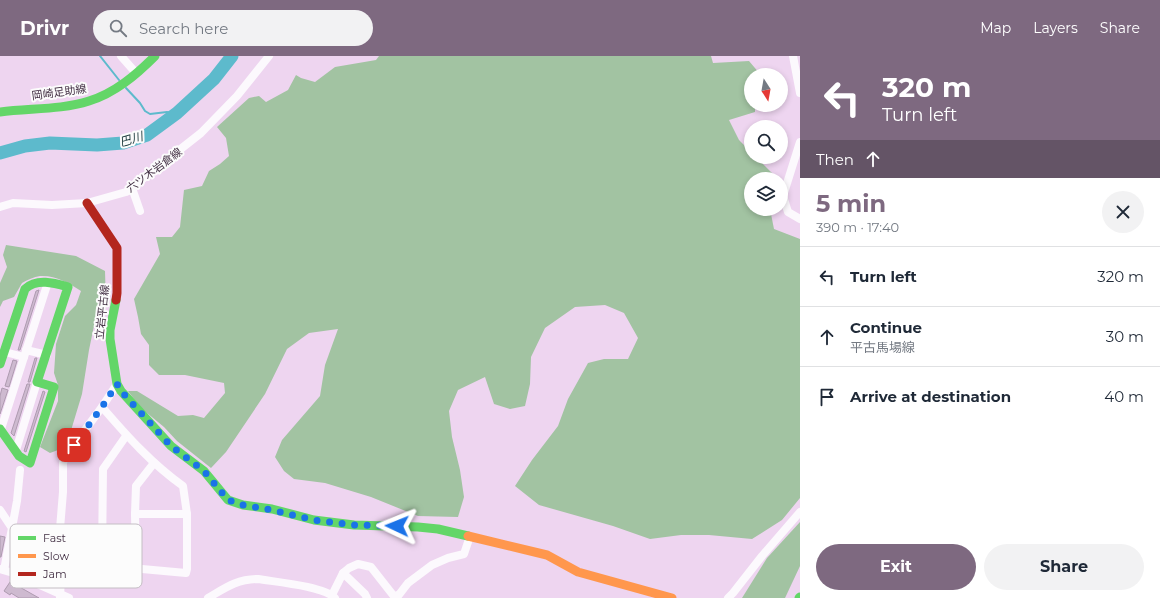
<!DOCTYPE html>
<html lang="en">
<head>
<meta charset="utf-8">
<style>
  body { margin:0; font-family:Montserrat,"Noto Sans JP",sans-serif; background:#f2f2f3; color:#1f2937; height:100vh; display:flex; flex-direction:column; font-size:15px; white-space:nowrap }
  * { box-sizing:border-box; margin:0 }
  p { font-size:13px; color:#747a83 }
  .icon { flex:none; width:22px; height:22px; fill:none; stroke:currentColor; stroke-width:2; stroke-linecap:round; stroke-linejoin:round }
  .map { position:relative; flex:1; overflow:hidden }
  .sheet { display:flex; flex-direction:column; background:#fff; width:360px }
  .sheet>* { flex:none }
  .guide { background:#7e6980; color:#fff; overflow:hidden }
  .needle { width:26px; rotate:169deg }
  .controls { position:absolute; left:744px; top:12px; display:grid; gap:8px }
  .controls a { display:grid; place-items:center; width:44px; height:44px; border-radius:50%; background:#fff; box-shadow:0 2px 6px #0003; font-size:20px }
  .pin { position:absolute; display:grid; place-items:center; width:34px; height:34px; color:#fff; margin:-17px; border-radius:8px; box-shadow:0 2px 6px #0006 }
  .me { position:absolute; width:44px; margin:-22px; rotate:272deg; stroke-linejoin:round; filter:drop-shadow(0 0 3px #0008) }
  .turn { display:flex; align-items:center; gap:14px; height:84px; padding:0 16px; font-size:18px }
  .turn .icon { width:52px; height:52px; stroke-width:2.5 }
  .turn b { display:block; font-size:28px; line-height:34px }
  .then { display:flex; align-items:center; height:38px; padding:0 16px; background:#0003; gap:8px; font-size:15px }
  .round { display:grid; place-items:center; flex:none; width:42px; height:42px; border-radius:21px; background:#f2f2f3 }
  .summary { display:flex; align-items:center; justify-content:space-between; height:68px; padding:0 16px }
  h1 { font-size:24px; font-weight:700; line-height:30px; color:#7e6980 }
  .action { display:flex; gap:8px; margin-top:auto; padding:8px 16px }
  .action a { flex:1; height:46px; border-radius:24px; background:#7e6980; color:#fff; font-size:16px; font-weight:700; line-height:46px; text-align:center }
  .action a+a { background:#f2f2f3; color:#1f2937 }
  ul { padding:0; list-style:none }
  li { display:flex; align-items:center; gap:12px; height:60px; padding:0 16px; border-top:1px solid #e0e1e3 }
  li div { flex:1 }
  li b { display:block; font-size:15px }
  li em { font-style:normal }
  header { display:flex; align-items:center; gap:24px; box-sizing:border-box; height:56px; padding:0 20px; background:#7e6980; color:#fff }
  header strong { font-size:19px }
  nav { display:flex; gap:22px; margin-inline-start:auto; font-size:14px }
  .search { width:280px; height:36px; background:#f2f2f3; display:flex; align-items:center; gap:10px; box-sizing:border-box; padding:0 14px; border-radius:22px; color:#747a83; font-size:15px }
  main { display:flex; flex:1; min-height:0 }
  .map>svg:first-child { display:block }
  .forest { fill:#a2c3a2 }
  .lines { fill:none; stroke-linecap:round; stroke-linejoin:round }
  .stream { stroke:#5dbacc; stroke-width:2 }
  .river { stroke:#5dbacc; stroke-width:13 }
  .building { fill:#cebad0; stroke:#ae9bb0 }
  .street { stroke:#fcf9fd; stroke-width:8 }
  .fast { stroke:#63d668; stroke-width:9 }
  .slow { stroke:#ff974d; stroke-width:9 }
  .jam { stroke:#b3261e; stroke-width:9 }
  .route { stroke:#1a73e8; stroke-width:7; stroke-dasharray:0 12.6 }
  .labels { text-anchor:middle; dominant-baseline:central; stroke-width:4; stroke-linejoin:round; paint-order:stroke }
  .street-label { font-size:11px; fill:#422f43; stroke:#fcfcfc }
  .water-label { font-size:12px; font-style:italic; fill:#1a3639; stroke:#fcfcfc }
  .key { fill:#fcfcfc; stroke:#c4bec4; stroke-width:1 }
  .key-label { font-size:11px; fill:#422f43 }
</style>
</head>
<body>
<header>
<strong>Drivr</strong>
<div class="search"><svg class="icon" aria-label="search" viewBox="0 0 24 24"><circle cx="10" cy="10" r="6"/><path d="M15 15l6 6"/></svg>Search here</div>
<nav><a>Map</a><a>Layers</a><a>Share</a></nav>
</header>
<main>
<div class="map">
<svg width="800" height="542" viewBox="0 0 800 542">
  <rect width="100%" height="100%" fill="#eed5f0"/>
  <g class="forest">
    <path d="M379,0H711L713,7L749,5L760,18L759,19H751V49H755V56L729,64L739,84L751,96V101H756L775,120L774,123H751V153H770L774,173L800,183V442L782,464L752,483L709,479H681L650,483L613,470L539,449L515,430L532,404L558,370L568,343L588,307L604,303H628L638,282L624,257L605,249L575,251L545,272L531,301L530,328L525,350L510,353L494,348L485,321L458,334L449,355L452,381L460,414L464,441L458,461L418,460L371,441L325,427L294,423L284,415L275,401L282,384L320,340L325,309L338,273L309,277L287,293L265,338L226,396L211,412L177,385L164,371L141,352L128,335H137L178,360L193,359L204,362L225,337L224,327L185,319H159L149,309V289L141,278L138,261L134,243L160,198L156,181H172L180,171L184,134L202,130L209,115L220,108L229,100L226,82L217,71L249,42L259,40L266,46L288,34L296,19L301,22L315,26L335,11L376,4Z"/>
    <path d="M6,189L76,200L105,215L106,249L95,265L89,294L82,338L66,391L50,397L40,391L58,345V329L54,317L56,288L65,260L76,249L81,235C69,227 55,219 40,220C34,221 27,224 22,227L14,241L3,245L0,251V227L7,211L3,199Z"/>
    <path d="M800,466V510L785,542H742L767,502Z"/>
  </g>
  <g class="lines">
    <g class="stream">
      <path d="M100,0L119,24"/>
      <path d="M126,32L140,47L145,55L150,58L167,56L179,59"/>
    </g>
    <path class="river" d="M0,97L25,90L50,87L97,89L123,87L147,79L177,57L214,23L232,0"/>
  </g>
  <g class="building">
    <path d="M39,234L20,294H18L36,235Z"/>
    <path d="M35,302H37L30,326H28Z"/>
    <path d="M13,304L17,305L9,331L5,330Z"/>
    <path d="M27,328H30L14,380L11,377Z"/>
    <path d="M2,332L8,334L0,358V340Z"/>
    <path d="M43,335L45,336L26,396L24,395Z"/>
    <path d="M0,480L5,481L1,501H0Z"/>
    <path d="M12,523L18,526L16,529L39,542H19L11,537L10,539L4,535Z"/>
  </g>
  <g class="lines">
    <g class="street">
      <path d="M121,0L136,17"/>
      <path d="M793,0L800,37"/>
      <path d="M800,86L783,140L788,156L800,163"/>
      <path d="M132,132L140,155"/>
      <path d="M0,151L13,147L52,149L87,147L126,136L201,77L237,40L269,0"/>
      <path d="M26,294L47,299"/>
      <path d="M5,296L24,301"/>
      <path d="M102,351C127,380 152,408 183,430L187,458V513L186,517L109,510L102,502L103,413L126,380"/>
      <path d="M1,373L48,226"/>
      <path d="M16,394L37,326"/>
      <path d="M0,454L12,472L4,514"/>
      <path d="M135,458H187"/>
      <path d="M12,472L17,445L20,414"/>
      <path d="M136,512L135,458L136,430L154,407"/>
      <path d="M0,513L13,517L69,542"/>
      <path d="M343,517L365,538L367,542"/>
      <path d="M332,539L343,517L349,512L358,508L371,511L393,539L398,540L408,527L432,509L448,502L464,498L470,480"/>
      <path d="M60,542L61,520L58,497L63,436V407L65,401L102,351L117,328"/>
      <path d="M208,542C225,532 237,523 258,523C276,526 323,530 335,542"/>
      <path d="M728,542L733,537L762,500L800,456"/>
    </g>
    <g class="fast">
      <path d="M0,56C29,52 61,54 89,45C115,37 136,19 155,0"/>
      <path d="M116,244L110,274V283L117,328L121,335L171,390L204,415L228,444L243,449L272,453L314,464L354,469L418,471L438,473L468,480"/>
      <path d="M0,308L25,233C37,222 54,227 68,231L37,326L54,331L30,407L19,400L0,373"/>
      <path d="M799,542L800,541"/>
    </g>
    <path class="slow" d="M468,480L547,499L578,516L672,542"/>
    <path class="jam" d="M87,147L117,192V237L116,244"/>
  </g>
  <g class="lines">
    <path class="route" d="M74,389L102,351L117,328L121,335L171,390L204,415L228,444L243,449L272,454L314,464L354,469L397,470"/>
  </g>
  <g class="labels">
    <g class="street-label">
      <text transform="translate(59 36) rotate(-8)">岡崎足助線</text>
      <text transform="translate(154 114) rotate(-37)">六ツ木岩倉線</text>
      <text transform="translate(102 256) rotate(-84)">立岩平古線</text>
    </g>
    <g class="water-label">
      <text transform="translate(131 83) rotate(-16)">巴川</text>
    </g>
  </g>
  <rect x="10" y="468" width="132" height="64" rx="6" class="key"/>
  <rect x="18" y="480" width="18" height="4" fill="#63d668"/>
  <rect x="18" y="498" width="18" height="4" fill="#ff974d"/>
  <rect x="18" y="516" width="18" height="4" fill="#b3261e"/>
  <g class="key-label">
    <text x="43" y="486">Fast</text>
    <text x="43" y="504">Slow</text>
    <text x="43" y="522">Jam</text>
  </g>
</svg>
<div class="controls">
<a><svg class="needle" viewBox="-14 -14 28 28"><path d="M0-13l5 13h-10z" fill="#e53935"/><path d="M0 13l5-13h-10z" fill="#747a83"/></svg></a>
<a><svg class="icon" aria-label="search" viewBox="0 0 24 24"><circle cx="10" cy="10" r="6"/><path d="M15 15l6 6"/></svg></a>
<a><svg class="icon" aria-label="layers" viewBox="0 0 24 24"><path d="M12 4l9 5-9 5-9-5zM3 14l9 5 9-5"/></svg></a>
</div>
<div class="pin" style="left:74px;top:389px;background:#d93025"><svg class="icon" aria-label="arrive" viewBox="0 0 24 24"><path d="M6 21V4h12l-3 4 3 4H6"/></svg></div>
<svg class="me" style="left:397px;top:470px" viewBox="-20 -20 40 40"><path d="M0-17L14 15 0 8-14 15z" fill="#1a73e8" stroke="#fff" stroke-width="4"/></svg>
</div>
<section class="sheet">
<div class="guide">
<div class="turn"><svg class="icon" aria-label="left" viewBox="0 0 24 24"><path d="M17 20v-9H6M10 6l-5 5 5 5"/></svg><div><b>320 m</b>Turn left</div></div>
<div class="then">Then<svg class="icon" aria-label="ahead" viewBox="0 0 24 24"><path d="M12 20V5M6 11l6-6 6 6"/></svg></div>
</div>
<div class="summary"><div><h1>5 min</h1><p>390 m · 17:40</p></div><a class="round"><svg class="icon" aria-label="close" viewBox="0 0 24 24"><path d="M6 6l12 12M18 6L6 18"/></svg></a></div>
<ul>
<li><svg class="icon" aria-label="left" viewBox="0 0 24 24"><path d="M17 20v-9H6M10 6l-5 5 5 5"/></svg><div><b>Turn left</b></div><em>320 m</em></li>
<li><svg class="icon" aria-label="ahead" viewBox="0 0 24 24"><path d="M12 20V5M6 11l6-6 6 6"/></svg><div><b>Continue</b><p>平古馬場線</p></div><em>30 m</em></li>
<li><svg class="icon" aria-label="arrive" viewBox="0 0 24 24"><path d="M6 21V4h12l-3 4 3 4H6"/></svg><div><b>Arrive at destination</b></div><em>40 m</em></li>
</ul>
<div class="action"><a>Exit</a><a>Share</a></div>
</section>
</main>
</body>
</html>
